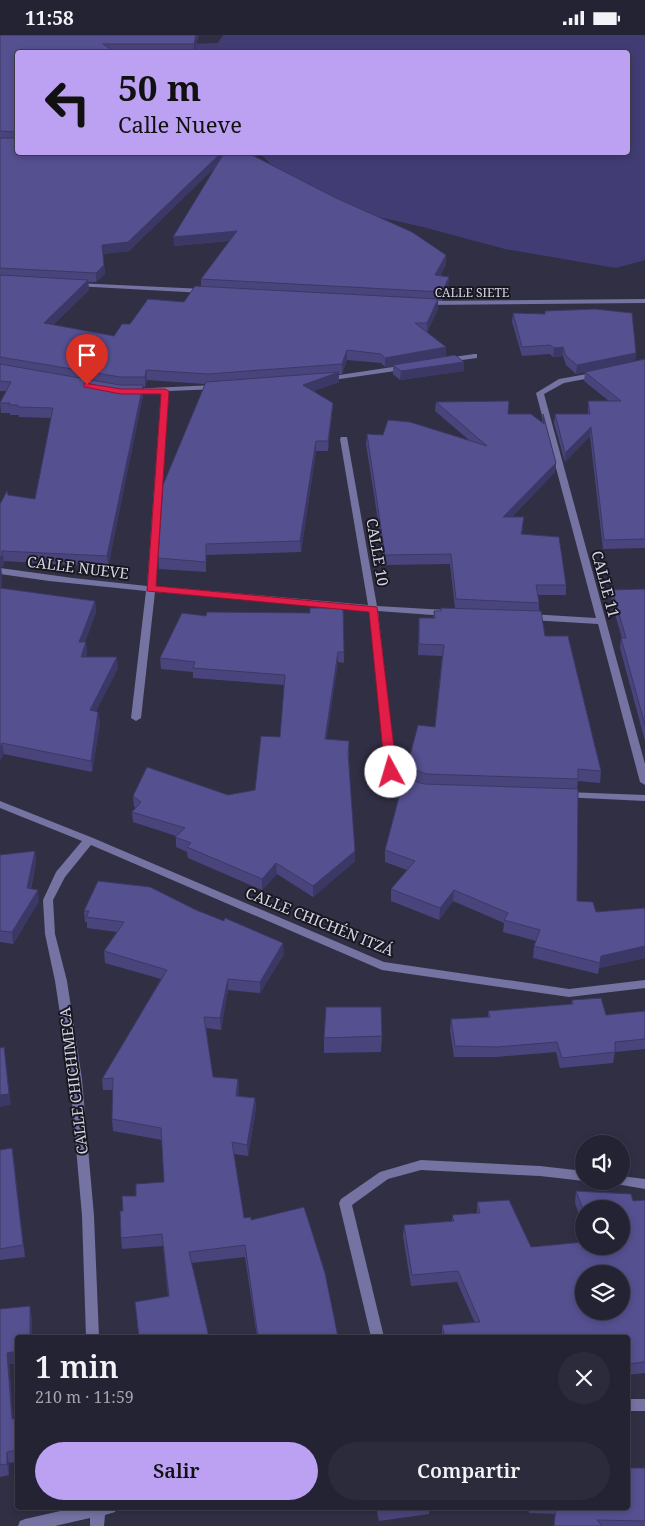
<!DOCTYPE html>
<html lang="es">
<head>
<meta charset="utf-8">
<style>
  body { margin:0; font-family:"Noto Serif",serif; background:#2c2b3b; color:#f1f3f6; height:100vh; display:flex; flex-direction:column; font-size:19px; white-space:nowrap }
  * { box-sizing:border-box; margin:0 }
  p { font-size:16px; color:#a3a4ac }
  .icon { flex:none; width:28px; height:28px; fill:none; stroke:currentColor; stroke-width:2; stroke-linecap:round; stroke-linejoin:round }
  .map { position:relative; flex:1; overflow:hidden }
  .sheet { position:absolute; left:15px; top:1300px; width:615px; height:175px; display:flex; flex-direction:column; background:#242333; border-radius:5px; box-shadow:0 2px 8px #0003,0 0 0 1px #41404e }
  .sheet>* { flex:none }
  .hud { position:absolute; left:15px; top:15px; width:615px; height:105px; border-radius:5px; box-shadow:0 2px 8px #0003,0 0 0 1px #41404e; background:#bca0f2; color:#111; overflow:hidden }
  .tools { position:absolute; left:575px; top:1100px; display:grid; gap:10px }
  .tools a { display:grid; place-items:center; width:55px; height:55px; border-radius:50%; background:#242333; box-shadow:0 2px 8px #0003,0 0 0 1px #41404e; font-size:25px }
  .pin { position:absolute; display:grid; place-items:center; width:42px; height:42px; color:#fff; margin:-51px -21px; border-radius:50% 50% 50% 0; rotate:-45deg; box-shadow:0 0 5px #0007 }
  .pin .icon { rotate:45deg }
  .me { position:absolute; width:55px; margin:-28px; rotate:354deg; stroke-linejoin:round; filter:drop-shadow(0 0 4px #0008) }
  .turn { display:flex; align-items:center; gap:18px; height:105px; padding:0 20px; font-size:22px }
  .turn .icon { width:65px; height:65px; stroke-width:2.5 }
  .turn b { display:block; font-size:35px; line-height:42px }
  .round { display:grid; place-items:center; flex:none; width:52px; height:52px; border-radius:26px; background:#2c2b3b }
  .headline { display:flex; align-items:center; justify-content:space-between; height:85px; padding:0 20px }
  h1 { font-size:30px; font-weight:600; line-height:38px }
  .action { display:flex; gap:10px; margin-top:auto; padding:10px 20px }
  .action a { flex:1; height:58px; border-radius:30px; background:#bca0f2; color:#111; font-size:20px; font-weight:600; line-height:58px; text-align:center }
  .action a+a { background:#2c2b3b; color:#f1f3f6 }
  .status { display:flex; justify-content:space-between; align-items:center; height:35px; padding:0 25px; background:#242333; direction:ltr }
  .status svg { height:14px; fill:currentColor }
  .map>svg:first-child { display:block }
  .green { fill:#413c73 }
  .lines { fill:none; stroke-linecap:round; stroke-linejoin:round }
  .street { fill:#7473a2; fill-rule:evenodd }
  .wall { fill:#49457c; fill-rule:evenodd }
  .shaded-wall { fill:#3c3865 }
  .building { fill:#555090; stroke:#3c3865; fill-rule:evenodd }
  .route { fill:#e11d48; stroke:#92132f }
  .labels { text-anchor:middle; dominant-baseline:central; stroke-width:4; stroke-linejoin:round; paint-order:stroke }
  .far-street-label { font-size:12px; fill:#d5d5e3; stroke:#191822 }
  .street-label { font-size:15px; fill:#d5d5e3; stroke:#191822 }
</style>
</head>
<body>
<div class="status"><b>11:58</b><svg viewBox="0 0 49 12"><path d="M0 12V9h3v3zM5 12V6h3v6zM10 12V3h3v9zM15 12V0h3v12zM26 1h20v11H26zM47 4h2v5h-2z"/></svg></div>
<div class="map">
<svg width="645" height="1491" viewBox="0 0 645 1491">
  <rect width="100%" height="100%" fill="#302f44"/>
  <path class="green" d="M223,0H645V225L616,233L505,214L423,192L356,177L292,149L259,118H628V18H194L190,9L218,8Z"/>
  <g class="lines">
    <g class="street">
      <path d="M76,248L204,254L208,256L204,258L74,251V249Z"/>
      <path d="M645,264V268L425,270L421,268L425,266Z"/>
      <path d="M474,319H477V323L447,327L443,325L447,323Z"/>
      <path d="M406,330L410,332L409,334L326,346L322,344L326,342Z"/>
      <path d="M598,337L602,339L601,341L564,348L544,359L645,729V750L640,747L598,589L530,585L525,582L530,579L596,583L536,358L559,344Z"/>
      <path d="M215,350H218V354L169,356L156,551L368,570L340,404L341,402H347L377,571L446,575L451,578L446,581L378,576L396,736L407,747L419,751L420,753L419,755C405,758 394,747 386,737L369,575L155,557L141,683L136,686L131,683L146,556L49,546L0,539V533L73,543L147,551L161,357L129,358L125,356L129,354Z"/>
      <path d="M566,757L645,760V766L562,762L561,760L562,758Z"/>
      <path d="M0,766L93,803L384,927L569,954L645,945V953L569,962L382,935L91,810L65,842L53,865L55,899L67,946L82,1044L94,1181L99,1302H86L82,1181L70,1044L55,946L45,899L43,865L56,837L82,806L0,773Z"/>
      <path d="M421,1125L540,1131L584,1136V1146L540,1141L421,1135L388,1144L352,1170L384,1302H371L339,1168L341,1164L380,1137Z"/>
      <path d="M621,1141L645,1144V1154L616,1149L614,1146H621Z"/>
      <rect x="628" y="1364" width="17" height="12"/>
      <path d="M78,1472H117L115,1477L105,1480L104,1491H90V1483L55,1491H18L20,1486L25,1484Z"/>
    </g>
  </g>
  <g class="wall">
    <path d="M0,0H199L194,17L18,18V118H248L446,220V229L440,241L449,242L448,251L442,266H438V274L427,297L446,321L464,336L400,345L393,339V331L385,332L381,328L347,325L342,339H339V347L313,356L332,378L328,416H316L301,517L206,520V537L159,534L158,523L205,349L147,345L145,352H143V360L108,532L4,526L3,532H1L2,541L1,554L95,566L96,577L85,607H86L87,619L86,622L118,633L96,676L100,688L92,737L4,719L0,726V540L8,460L35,464L51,383L19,382V380H10V378H1L0,367L6,356H0ZM215,132L174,211L229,206L201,244V251L184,267L130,289L114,301L53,290L89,255L88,247H96L105,239L103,219L129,216Z"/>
    <path d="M513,278L636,318L635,326L645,324V513L603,514L590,401L565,427L554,388L555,379H588V366H609L584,346L585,337L576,339L566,330L563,321L553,322L550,319L522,321L512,287Z"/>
    <path d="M436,367L508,379L542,388L543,379L556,428L555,437L512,482L523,492L522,499L566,550V560H538L539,568V576L545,601L601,736L600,748L578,746L577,754V866L596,877L645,873V923L599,933L598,939L533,923L534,911L536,906L503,897L504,888L453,866L439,885L391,866V854L407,835L385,827V815L406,744L407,732L435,692L442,621L418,620L419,583H433L434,576H441V573H455L450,529L385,530L366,409L367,399L469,405L435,376Z"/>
    <path d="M645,554V706L620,613L621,603H622L611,566L612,555Z"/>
    <path d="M343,573L344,628L338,627L326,704L349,706V724L355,826L313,862L277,839L262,855L188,823L187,817L176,812V801L133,787L132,777L136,773L134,772L133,761L228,760L255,755L280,702L284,650L193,643V637L161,634L160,623L206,581L310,578Z"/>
    <path d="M35,816L36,827L31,854L39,866L13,909L0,907V820Z"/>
    <path d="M196,875L284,919L260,958L228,955L221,995L206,993L213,1042L238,1044L239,1055L238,1061L255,1063L256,1074L248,1121L234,1119L244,1183L251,1185L338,1302H257L245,1222L191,1228L168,1261L163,1211L122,1214L121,1203L123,1176L136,1161L164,1147L162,1105L113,1096L112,1084L113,1055H103L102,1044L161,944L105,928L104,916L117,897L87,893V887H85L84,876Z"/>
    <path d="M572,965L606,980L645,976V1014L615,1017L613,1028L560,1033L556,1017L496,1022H454L450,995L451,984L488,982V976L571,969Z"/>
    <path d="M382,1001L381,1017L324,1018V1003Z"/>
    <path d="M12,1113L25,1222L0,1225V1115Z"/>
    <path d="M576,1156L633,1166L645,1165V1338L628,1340V1302H442V1290L475,1288L457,1247L411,1251L403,1201L404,1190L452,1186V1180L477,1178V1167L531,1212L621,1211L584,1174V1193L575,1168Z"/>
    <path d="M0,1274L32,1283V1302H18V1328L9,1329L13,1384L18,1383V1427L9,1428V1440L0,1442Z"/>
    <path d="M645,1433V1491H554L555,1479L529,1478L528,1472H628Z"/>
    <path d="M376,1472H429V1479L379,1486Z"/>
  </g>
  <g class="shaded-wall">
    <path d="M196,0H199L194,17V9Z"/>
    <path d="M221,118H228V120L129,216L103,219L102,210Z"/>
    <path d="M237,196V205L174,211L173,202Z"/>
    <path d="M446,220V229L435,250V240Z"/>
    <path d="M104,230L105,239L96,247V238Z"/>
    <path d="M449,242L448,251L442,266V257Z"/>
    <path d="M88,245L89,255L45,298L44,288Z"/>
    <path d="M438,264V274L427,298V288Z"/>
    <path d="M446,312V322L385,332V323Z"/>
    <path d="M563,312V321L553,322L554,313Z"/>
    <path d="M347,315V325L342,339V329Z"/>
    <path d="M636,318L635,327L576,339L577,330Z"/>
    <path d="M464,327V336L400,345L401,336Z"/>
    <path d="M146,335L147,345L145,352V342Z"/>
    <path d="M339,337V347L303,360V350Z"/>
    <path d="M143,350V360L108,532L107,521Z"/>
    <path d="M333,368L332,378L328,416V406Z"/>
    <path d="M591,392L590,401L565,427V418Z"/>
    <path d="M316,406V416L301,517L300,506Z"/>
    <path d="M556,428L555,437L502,492L503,482Z"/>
    <path d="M2,516L4,526L3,532H1L2,541L1,556L0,549V522Z"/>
    <path d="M95,566L96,577L81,618L79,607Z"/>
    <path d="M86,607L87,619L82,633L81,622Z"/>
    <path d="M338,617V627L325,715V704Z"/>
    <path d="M117,622L118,633L91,686L90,675Z"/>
    <path d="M98,677L100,688L92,737L91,726Z"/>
    <path d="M2,708L4,719L0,726V712Z"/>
    <path d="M35,816L36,827L28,865L27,853Z"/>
    <path d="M355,816V826L313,862V851Z"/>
    <path d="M276,828L277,839L262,855V844Z"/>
    <path d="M38,855L39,866L13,909L12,897Z"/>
    <path d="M454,855L453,866L439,885L440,873Z"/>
    <path d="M283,908L284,919L260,958V947Z"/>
    <path d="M645,911V923L599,933L601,921Z"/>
    <path d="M228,944V955L221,995L220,983Z"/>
    <path d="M4,1012L11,1070L0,1072V1060Z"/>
    <path d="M238,1044L239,1055L237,1072L236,1061Z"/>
    <path d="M255,1063L256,1074L248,1121L247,1110Z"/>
    <path d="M12,1113L14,1124L25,1222L23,1210Z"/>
    <path d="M30,1271L32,1283V1302H30Z"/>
    <path d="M16,1303L18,1312V1328L9,1329L14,1395L12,1384L7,1318Z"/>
    <path d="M7,1417L9,1428V1440L7,1429Z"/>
  </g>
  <g class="building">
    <path d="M0,0H196L194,9H103L117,18H18V97L0,96Z"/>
    <path d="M18,102V118H221L128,207L102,210L104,230L96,238L0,233V103H17Z"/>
    <path d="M224,118H248L336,163L412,197L446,220L435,240L449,242L442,257L201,244L237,196L173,202Z"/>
    <path d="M0,240L88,245L44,288L114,301L122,289H130L148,264L184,267L195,251L438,264L427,288H415L446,312L385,323L381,319L347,315L342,329L208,339L146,335L145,342H120L0,322Z"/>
    <path d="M595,274L632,278L636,318L577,330L566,321L563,312L554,313L550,310L522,312L513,278L545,279V276Z"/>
    <path d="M455,320L464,327L401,336L393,330Z"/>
    <path d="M645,324V504L604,505L591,392L565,418L555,379H590L588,366H621L585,337Z"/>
    <path d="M0,329L120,350H143L107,521L2,516V521L0,522V469L7,456L8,460L35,464L53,373L18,372V370H9L10,368H0L11,347L0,346Z"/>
    <path d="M339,337L303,350L333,368L328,406H316L300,506L206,509V527L158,523L163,450L206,347Z"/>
    <path d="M509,366L508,379H531L544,389L543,379L556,428L503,482H524L521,499L559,502L566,550H536L539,568L456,564L451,519L385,520L367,399L383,400L388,385L410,387L487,411L436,367Z"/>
    <path d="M0,553L95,566L79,607H86L81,622H117L90,675L98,677L91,726L2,708L0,712Z"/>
    <path d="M645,554V690L621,603H626L612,555Z"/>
    <path d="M310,573H343L344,617H338L325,704L349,706L348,718L355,816L313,851L276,828L262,844L187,812L191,808L175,802L185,793L132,777L141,767L133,761L147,732L228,760L255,755L261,701L280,702L285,640L193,633L195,627L160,623L182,578L206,581L207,577L310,578Z"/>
    <path d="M441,573L541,576L545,601H568L601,736L578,734V744L426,739L407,732L418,690L435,692L444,610L419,609V583H435L434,576H441Z"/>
    <path d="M404,743L424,749L578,754L577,866L593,867L596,877L645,873V911L601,921L600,928L534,911L540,895L504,885L508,878L454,855L440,873L391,854L415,826L385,815Z"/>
    <path d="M35,816L27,853L38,855L12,897L0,896V820Z"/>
    <path d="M98,846L150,852L196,875L224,886L225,883L283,908L260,947L228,944L220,983L204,982L213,1042L238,1044L236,1061L255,1063L247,1110L232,1107L244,1183L251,1182V1185L304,1172L325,1238L338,1302H258L245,1210L189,1217L209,1302H139L135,1267L169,1261L162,1199L121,1203L120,1176H123L122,1161H136V1149L164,1147L161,1093L112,1084L113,1043L102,1044L167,935L104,916L124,887L86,882L89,876H84Z"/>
    <path d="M601,963L606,980L645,976V1004L615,1007V1017L562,1023L557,1007L497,1012L455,1011L451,984L490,982L488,976L573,969L572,965Z"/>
    <path d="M326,972H381L382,1001L324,1003Z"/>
    <path d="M4,1012L9,1059L0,1060V1013Z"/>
    <path d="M12,1113L23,1210L0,1214V1115Z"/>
    <path d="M576,1156L631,1159L633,1166L645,1165V1327L628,1329V1302H445L442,1290L480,1287L458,1236L412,1240L404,1190L454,1186L452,1180L480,1178L477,1167L509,1165L531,1212L584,1207V1211H621V1174H584V1177ZM584,1239H621V1276H584Z"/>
    <path d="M30,1271V1301L16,1303L17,1316L7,1318L12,1384L18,1383V1415L7,1417V1429L0,1430V1274Z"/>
    <path d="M628,1433H645V1486L597,1485L602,1491H554L556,1472H628Z"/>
  </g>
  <path class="route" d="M84,348L121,354H165L169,356L156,551L377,572L397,737L395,740H387L385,737L369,577L147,556L161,359H121L84,352Z"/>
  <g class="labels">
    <g class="far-street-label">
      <text x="472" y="257">CALLE SIETE</text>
    </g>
    <g class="street-label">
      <text transform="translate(378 517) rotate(80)">CALLE 10</text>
      <text transform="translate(78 532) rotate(7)">CALLE NUEVE</text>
      <text transform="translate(606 549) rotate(75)">CALLE 11</text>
      <text transform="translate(320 886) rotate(22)">CALLE CHICHÉN ITZÁ</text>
      <text transform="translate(73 1046) rotate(-97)">CALLE CHICHIMECA</text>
    </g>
  </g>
</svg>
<div class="tools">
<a><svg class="icon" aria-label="sound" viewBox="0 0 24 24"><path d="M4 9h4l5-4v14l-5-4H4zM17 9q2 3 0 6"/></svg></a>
<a><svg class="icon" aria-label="search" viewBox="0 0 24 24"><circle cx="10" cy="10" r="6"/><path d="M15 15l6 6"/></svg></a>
<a><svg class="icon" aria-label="layers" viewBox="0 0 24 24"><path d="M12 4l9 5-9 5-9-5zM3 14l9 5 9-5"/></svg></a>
</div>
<div class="pin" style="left:87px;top:350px;background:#d93025"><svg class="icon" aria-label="arrive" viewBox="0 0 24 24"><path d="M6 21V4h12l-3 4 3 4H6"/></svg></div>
<svg class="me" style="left:391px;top:737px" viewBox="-20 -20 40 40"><circle r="19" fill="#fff"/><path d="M0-13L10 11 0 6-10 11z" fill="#e11d48"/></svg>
<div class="hud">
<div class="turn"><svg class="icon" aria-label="left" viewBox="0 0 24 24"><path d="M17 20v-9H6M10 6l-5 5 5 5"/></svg><div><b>50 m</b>Calle Nueve</div></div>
</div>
<section class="sheet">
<div class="headline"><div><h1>1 min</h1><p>210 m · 11:59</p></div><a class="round"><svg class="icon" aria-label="close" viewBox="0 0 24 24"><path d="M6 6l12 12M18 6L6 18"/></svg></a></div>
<div class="action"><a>Salir</a><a>Compartir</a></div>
</section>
</div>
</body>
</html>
